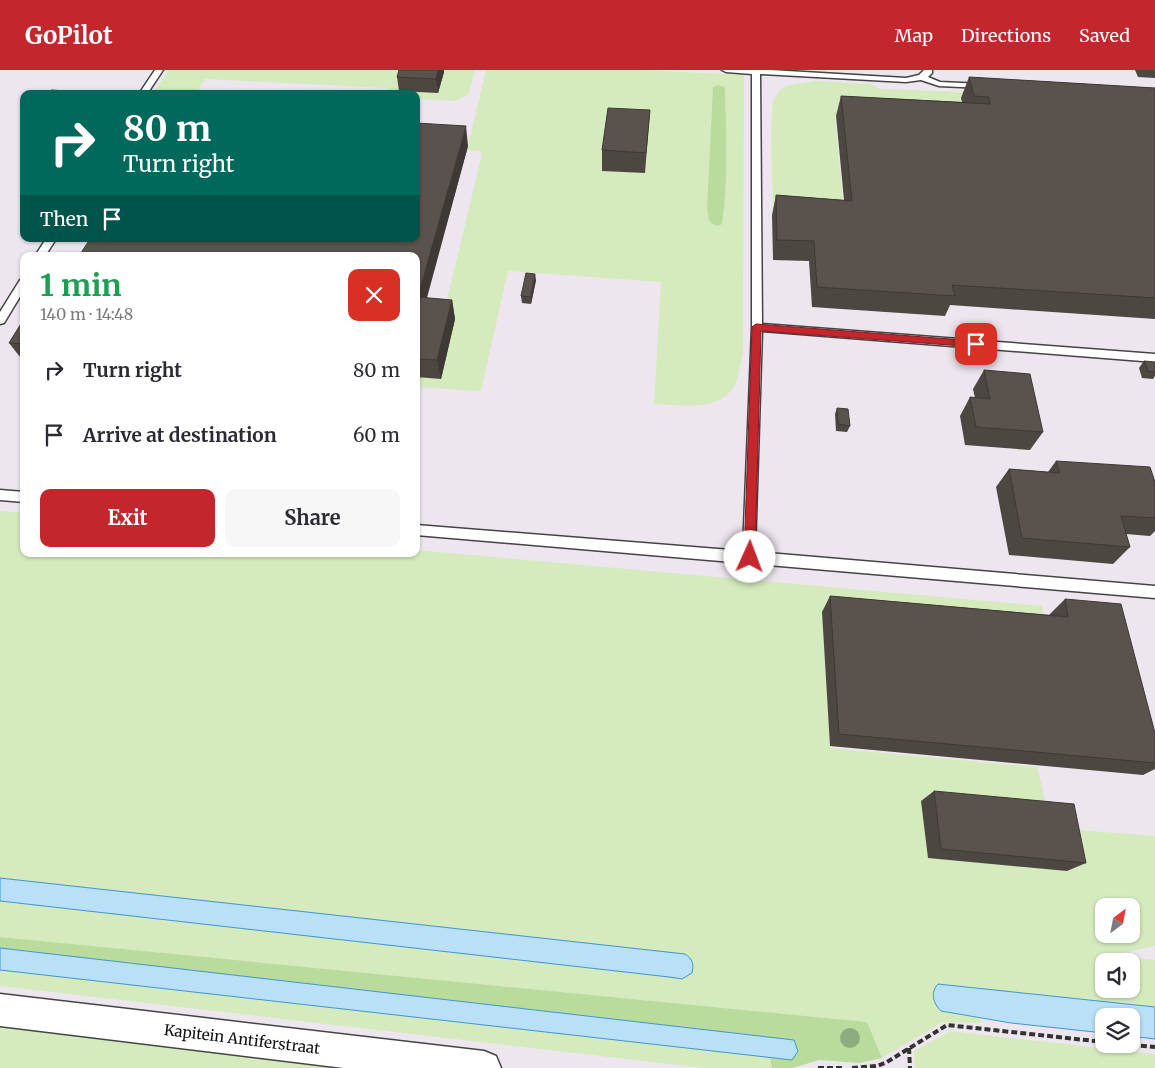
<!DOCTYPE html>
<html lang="en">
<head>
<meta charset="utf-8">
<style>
  body { margin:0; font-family:Merriweather,serif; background:#f7f7f7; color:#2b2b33; height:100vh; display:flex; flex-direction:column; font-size:19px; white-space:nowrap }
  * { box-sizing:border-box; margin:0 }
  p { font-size:16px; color:#7c7c81 }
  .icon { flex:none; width:28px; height:28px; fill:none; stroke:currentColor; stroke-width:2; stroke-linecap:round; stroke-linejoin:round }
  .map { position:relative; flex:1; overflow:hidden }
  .details { position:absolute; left:20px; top:182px; width:400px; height:305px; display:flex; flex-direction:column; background:#fff; border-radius:10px; box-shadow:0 1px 4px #0004 }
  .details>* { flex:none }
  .top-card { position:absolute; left:20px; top:20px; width:400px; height:152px; border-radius:10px; box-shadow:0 1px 4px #0004; background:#00695c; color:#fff; overflow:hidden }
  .needle { width:32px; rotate:32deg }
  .tools { position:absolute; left:1095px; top:828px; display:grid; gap:10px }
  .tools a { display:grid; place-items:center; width:45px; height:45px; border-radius:10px; background:#fff; box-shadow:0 1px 4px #0004; font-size:25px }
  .pin { position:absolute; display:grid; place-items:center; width:42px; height:42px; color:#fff; margin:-21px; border-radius:10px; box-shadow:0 2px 8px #0006 }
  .me { position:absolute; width:55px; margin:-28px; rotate:2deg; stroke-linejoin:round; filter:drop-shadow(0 0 4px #0008) }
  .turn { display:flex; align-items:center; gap:18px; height:105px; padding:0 20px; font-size:22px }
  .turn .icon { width:65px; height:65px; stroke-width:2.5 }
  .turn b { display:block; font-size:35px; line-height:42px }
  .then { display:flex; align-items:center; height:48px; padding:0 20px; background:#0003; gap:10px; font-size:19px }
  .round { display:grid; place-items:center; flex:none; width:52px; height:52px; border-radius:10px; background:#f7f7f7 }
  .summary { display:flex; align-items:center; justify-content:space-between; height:85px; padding:0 20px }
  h1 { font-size:30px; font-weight:700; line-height:38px; color:#1e9e55 }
  .cta { display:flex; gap:10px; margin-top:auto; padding:10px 20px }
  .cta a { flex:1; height:58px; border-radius:10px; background:#c4262e; color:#fff; font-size:20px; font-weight:700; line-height:58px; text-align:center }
  .cta a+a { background:#f7f7f7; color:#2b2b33 }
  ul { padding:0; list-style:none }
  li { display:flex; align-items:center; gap:15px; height:65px; padding:0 20px }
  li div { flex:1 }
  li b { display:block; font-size:19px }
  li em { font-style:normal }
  header { display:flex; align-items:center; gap:30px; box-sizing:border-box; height:70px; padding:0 25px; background:#c4262e; color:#fff }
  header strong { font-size:24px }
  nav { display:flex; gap:28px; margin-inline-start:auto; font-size:18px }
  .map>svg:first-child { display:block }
  .industrial { fill:#eee6ef; fill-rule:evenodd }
  .green { fill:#d5ebbd; fill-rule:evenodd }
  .forest { fill:#b9dc9c }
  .water { fill:#b9e0f7; stroke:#3f96cf }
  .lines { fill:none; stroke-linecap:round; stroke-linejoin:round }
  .lane-casing { stroke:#444; stroke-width:3 }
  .street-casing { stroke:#444; stroke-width:3 }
  .path { stroke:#333; stroke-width:4; stroke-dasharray:6 3; stroke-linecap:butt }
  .lane { fill:#fff; fill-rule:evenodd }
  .street { fill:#fff; fill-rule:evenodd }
  .tree { fill:#8dad7f }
  .wall { fill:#4d4742 }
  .shaded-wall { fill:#3f3936 }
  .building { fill:#5a524d; stroke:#3f3936 }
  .route { fill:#c4262e; stroke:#7f191e }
  .labels { text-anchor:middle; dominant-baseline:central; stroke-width:5; stroke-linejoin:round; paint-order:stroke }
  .near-street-label { font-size:15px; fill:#111; stroke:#fff }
</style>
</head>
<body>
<header>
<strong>GoPilot</strong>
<nav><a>Map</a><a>Directions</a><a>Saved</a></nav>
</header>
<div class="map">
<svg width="1155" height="998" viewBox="0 0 1155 998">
  <rect width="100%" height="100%" fill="#fffdf5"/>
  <path class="industrial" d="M0,0H1155V998H0ZM24,24H416V169H24ZM24,186H416V484H24ZM1104,836H1131V864H1104ZM1104,891H1131V919H1104ZM1104,946H1131V974H1104Z"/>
  <g class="green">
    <path d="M168,0H475L469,24L457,31L416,29V24H394L387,18L205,9L196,24H153Z"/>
    <path d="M486,0H645L744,5L743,284C740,294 739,307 735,315C719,343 681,335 654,334L661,212L508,201L481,321L416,317V305L441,307L455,244L444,242L482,84L480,81L467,80ZM718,15L725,17C726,62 729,109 722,154L714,155L709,150L707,138L713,17Z"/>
    <path d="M815,11L871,14L881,19L966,22L982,54L835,46L845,151L773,146L771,61L773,31L779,21L786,16Z"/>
    <path d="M0,441L24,443V484H416V480L1042,536L1047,561L822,542L830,678L1037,697L1052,758L1155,766V876L1108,886L1155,890V937L938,914L933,926L936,935L941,941L981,948L980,953L943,952L882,988L866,952L0,867V831L669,907H686L692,903C694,895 693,889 685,884L0,808ZM1104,836H1131V864H1104ZM1104,891H1131V919H1104Z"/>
    <path d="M0,900L763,986L770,988L772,998H704L0,916Z"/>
    <path d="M0,957L347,998H0Z"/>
    <path d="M950,961L1155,984V998H915L914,981Z"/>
  </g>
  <g class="forest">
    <path d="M718,15L725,17C726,62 729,109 722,154L718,156C708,154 708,147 707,138L713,17Z"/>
    <path d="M0,867L867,952L882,988L860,993L819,990L793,998H772L770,988L792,990L797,978L794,970L0,878Z"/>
  </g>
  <g class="water">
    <path d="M0,808L685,884C693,889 694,895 692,903L682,909L669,907L0,831Z"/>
    <path d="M0,878L794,970L798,981L792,990L0,900Z"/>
    <path d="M938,914L1155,937V969L1131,966V946H1104V963L1011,953L941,941C933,933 930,923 938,914Z"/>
  </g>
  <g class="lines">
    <defs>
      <g id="lane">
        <path d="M155,0H163L147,24H139Z"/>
        <path d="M722,0H770L906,8L919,5L924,0H932V3L928,7L940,12L983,14L987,16L983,18L939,16L921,10L906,12L760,4L762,254L1155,284V292L762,261L755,482L1155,516V528L416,465V455L743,481L752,257V4L726,2Z"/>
        <path d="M46,169H56L45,186H35Z"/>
        <path d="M24,209V220L4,253L0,254V242L20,210Z"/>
        <path d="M0,420L24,422V432L0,430Z"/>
      </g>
      <path id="street" d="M0,924L484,981L496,986L501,998H344L0,956Z"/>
    </defs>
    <use href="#lane" class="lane-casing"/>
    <use href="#street" class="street-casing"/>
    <g class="path">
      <path d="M1123,974L1155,977"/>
      <path d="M909,978L910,998"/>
      <path d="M818,998H842"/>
      <path d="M852,998L877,996L887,992L947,955L1104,972"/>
    </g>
    <use href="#lane" class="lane"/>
    <use href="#street" class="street"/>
  </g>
  <circle class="tree" cx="850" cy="968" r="10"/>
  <g class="wall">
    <path d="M1135,0H1155V8L1138,7Z"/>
    <path d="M444,2L438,23L399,21L397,7Z"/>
    <path d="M969,7L1155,18V249L950,235L945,246L812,237L809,191L773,190L772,145L776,125L844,130L836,46L841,26L962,32L961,28Z"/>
    <path d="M650,40L645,103L602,101V80Z"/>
    <path d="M468,76L427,228L452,230L455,249L441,309L416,307V186Z"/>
    <path d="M536,210L531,234L522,233L521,226Z"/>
    <path d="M24,249V292L9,273Z"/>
    <path d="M1144,291L1155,292V306L1153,309L1142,308L1139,298Z"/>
    <path d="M984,300L1043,362L1030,380L965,375L960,346L970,327L975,328L973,319Z"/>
    <path d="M837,338L850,356L847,362L836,361L835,344Z"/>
    <path d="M1056,391L1155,412V461L1150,466L1126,464L1130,477L1113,494L1009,485L996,417L1009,399L1048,402Z"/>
    <path d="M830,526L1049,545L1065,529L1155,663V699L1143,705L830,676L822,542Z"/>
    <path d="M934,721L1086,793L1067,801L928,788L921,731Z"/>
  </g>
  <g class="shaded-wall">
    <path d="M438,0H444V2L438,23L436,9Z"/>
    <path d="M466,56L468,76L421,247L418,227Z"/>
    <path d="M535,204L536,210L531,234V227Z"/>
    <path d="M452,230L455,249L441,309L437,290Z"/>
  </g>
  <g class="building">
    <path d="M399,0H438L436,9L397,7Z"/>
    <path d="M969,7L1155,18V228L952,215L955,226L817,217L814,171L777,170L776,125L852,131L841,26L990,34L989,27L974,26Z"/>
    <path d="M51,20L82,22L80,24H48Z"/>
    <path d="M608,38L650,40L646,83L602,80Z"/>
    <path d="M416,53L466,56L418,227L452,230L437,290L416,289V186H79L90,169H416Z"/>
    <path d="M526,203L535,204L531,227L521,226Z"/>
    <path d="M24,249V274L9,273Z"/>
    <path d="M1144,291L1155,292V302L1148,301Z"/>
    <path d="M984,300L1030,304L1043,362L976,357L970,327L990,329Z"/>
    <path d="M837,338L848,339L850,356L838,354Z"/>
    <path d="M1056,391L1150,397L1155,412V448L1121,446L1130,477L1022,468L1009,399L1060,403Z"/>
    <path d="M830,526L1068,547L1065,529L1121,534L1155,663V693L839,664Z"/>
    <path d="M934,721L1074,734L1086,793L941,779Z"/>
  </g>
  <path class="route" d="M756,254L976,271L980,274L976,277L761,261L755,487L753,491H746L744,487L752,257Z"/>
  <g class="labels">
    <g class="near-street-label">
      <text transform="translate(242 969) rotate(7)">Kapitein Antiferstraat</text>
    </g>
  </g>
</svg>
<div class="tools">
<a><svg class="needle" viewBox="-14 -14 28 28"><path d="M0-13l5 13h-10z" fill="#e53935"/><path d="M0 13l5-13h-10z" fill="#7c7c81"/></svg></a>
<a><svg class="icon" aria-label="sound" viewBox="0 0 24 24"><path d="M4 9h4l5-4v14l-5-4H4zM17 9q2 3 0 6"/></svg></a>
<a><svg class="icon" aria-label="layers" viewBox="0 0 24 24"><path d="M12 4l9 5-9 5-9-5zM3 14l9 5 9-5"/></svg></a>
</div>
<div class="pin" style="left:976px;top:274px;background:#d93025"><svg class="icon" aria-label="arrive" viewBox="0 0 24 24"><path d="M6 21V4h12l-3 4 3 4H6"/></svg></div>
<svg class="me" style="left:750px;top:487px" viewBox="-20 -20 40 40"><circle r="19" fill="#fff"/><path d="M0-13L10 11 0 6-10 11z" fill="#c4262e"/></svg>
<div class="top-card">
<div class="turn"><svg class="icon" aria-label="right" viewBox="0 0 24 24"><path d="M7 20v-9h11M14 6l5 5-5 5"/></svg><div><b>80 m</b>Turn right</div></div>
<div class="then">Then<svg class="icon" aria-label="arrive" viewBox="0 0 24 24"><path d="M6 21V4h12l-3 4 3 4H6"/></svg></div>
</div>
<section class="details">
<div class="summary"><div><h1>1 min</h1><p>140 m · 14:48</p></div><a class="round" style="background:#d93025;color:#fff"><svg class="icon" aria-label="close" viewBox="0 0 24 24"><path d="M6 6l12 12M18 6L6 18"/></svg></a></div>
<ul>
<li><svg class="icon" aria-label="right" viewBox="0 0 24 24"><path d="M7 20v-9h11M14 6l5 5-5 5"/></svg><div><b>Turn right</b></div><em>80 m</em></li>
<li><svg class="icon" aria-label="arrive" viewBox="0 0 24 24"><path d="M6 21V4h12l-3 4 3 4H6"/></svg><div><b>Arrive at destination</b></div><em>60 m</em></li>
</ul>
<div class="cta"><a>Exit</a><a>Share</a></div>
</section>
</div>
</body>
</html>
